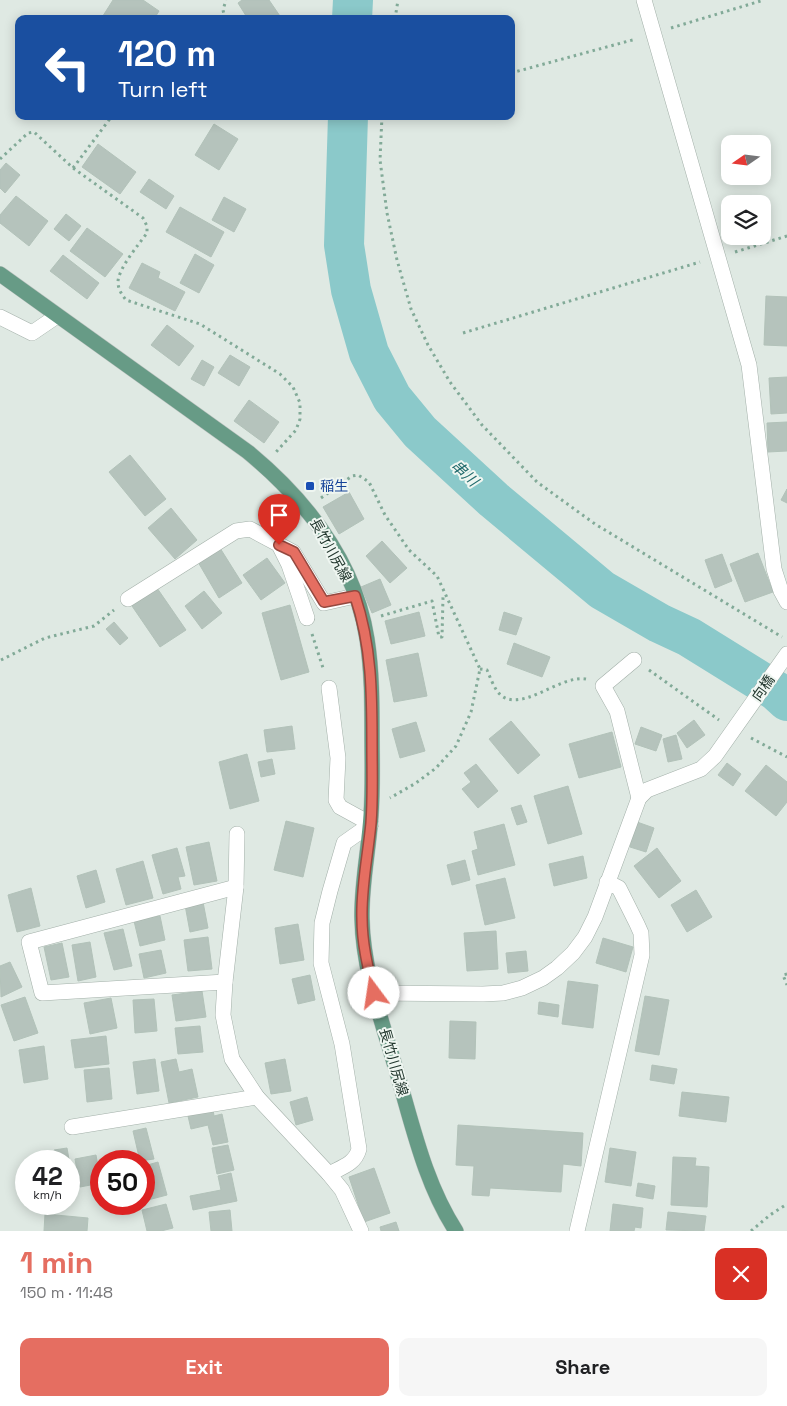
<!DOCTYPE html>
<html lang="en">
<head>
<meta charset="utf-8">
<style>
  body { margin:0; font-family:"Space Grotesk","Noto Sans JP",sans-serif; background:#f6f6f6; color:#202124; height:100vh; display:flex; flex-direction:column; font-size:19px; white-space:nowrap }
  * { box-sizing:border-box; margin:0 }
  p { font-size:16px; color:#757577 }
  .icon { flex:none; width:28px; height:28px; fill:none; stroke:currentColor; stroke-width:2; stroke-linecap:round; stroke-linejoin:round }
  .map { position:relative; height:1231px; overflow:hidden }
  .drawer { display:flex; flex-direction:column; background:#fff; flex:1 }
  .drawer>* { flex:none }
  .hud { position:absolute; left:15px; top:15px; width:500px; height:105px; border-radius:10px; box-shadow:0 2px 12px #0003; background:#1a4fa0; color:#fff; overflow:hidden }
  .needle { width:32px; rotate:256deg }
  .tools { position:absolute; left:721px; top:135px; display:grid; gap:10px }
  .tools a { display:grid; place-items:center; width:50px; height:50px; border-radius:10px; background:#fff; box-shadow:0 2px 12px #0003; font-size:25px }
  .speed { position:absolute; left:15px; top:1150px; display:flex; gap:10px; font-size:25px; font-weight:700; text-align:center }
  .speed>* { display:grid; place-content:center; width:65px; height:65px; border-radius:50%; background:#fff; box-shadow:0 2px 12px #0003; line-height:1 }
  .speed small { font-size:12px; font-weight:400 }
  .speed .limit { border:8px solid #d22; background:#fff; color:#111 }
  .pin { position:absolute; display:grid; place-items:center; width:42px; height:42px; color:#fff; margin:-51px -21px; border-radius:50% 50% 50% 0; rotate:-45deg; box-shadow:0 0 5px #0007 }
  .pin .icon { rotate:45deg }
  .me { position:absolute; width:55px; margin:-28px; rotate:346deg; stroke-linejoin:round; filter:drop-shadow(0 0 4px #0008) }
  .turn { display:flex; align-items:center; gap:18px; height:105px; padding:0 20px; font-size:22px }
  .turn .icon { width:65px; height:65px; stroke-width:2.5 }
  .turn b { display:block; font-size:35px; line-height:42px }
  .round { display:grid; place-items:center; flex:none; width:52px; height:52px; border-radius:10px; background:#f6f6f6 }
  .overview { display:flex; align-items:center; justify-content:space-between; height:85px; padding:0 20px }
  h1 { font-size:30px; font-weight:700; line-height:38px; color:#e56e61 }
  .cta { display:flex; gap:10px; margin-top:auto; padding:10px 20px }
  .cta a { flex:1; height:58px; border-radius:10px; background:#e56e61; color:#fff; font-size:20px; font-weight:700; line-height:58px; text-align:center }
  .cta a+a { background:#f6f6f6; color:#202124 }
  .map>svg:first-child { display:block }
  .lines { fill:none; stroke-linecap:round; stroke-linejoin:round }
  .river { stroke:#8bc9ca; stroke-width:40 }
  .building { fill:#b5c3bc; stroke:#b2c2b9 }
  .minor-casing { stroke:#a3b0a9; stroke-width:16 }
  .major-casing { stroke:#bdc3c0; stroke-width:16 }
  .path { stroke:#82aa98; stroke-width:3; stroke-dasharray:2.5 4; stroke-linecap:butt }
  .minor { stroke:#fff; stroke-width:15 }
  .major { stroke:#679b86; stroke-width:15 }
  .route-casing { stroke:#95483f; stroke-width:12 }
  .route { stroke:#e56e61; stroke-width:9 }
  .transit-dot { fill:#1a4fb4; stroke:#eff6f1; stroke-width:2 }
  .labels { text-anchor:middle; dominant-baseline:central; stroke-width:4; stroke-linejoin:round; paint-order:stroke }
  .transit-label { font-size:14px; fill:#164399; stroke:#eff6f1; text-anchor:start }
  .street-label { font-size:14px; fill:#22372e; stroke:#eff6f1 }
  .water-label { font-size:15px; font-style:italic; fill:#226b6d; stroke:#eff6f1 }
</style>
</head>
<body>
<div class="map">
<svg width="787" height="1231" viewBox="0 0 787 1231">
  <rect width="100%" height="100%" fill="#dfe9e3"/>
  <g class="lines">
    <g class="river">
      <path d="M352,19L353,0"/>
      <path d="M348,116L344,245L351,290L369,353L392,398L420,432L494,500L602,590L659,623L689,637L776,691L787,701"/>
    </g>
  </g>
  <g class="building">
    <path d="M113,0H143L159,11L154,19H101Z"/>
    <path d="M242,0H269L282,19H248L238,3Z"/>
    <path d="M214,124L238,139L219,170L195,155Z"/>
    <path d="M98,144L136,172L120,194L82,167Z"/>
    <path d="M6,163L20,175L5,193L0,188V170Z"/>
    <path d="M149,179L174,196L166,209L140,192Z"/>
    <path d="M16,196L48,221L29,246L0,223V215Z"/>
    <path d="M224,197L246,209L234,232L212,220Z"/>
    <path d="M180,207L224,232L211,257L166,232Z"/>
    <path d="M66,214L81,226L69,241L54,229Z"/>
    <path d="M87,228L123,254L105,277L70,251Z"/>
    <path d="M195,254L214,265L199,293L180,283Z"/>
    <path d="M63,255L99,283L87,299L50,271Z"/>
    <path d="M142,263L160,272L158,278L185,292L175,311L129,288Z"/>
    <path d="M766,296L787,297V346L764,345Z"/>
    <path d="M167,325L194,346L179,366L151,345Z"/>
    <path d="M230,355L250,367L239,386L218,373Z"/>
    <path d="M202,360L214,367L204,386L191,379Z"/>
    <path d="M787,377V413L771,414L769,378Z"/>
    <path d="M249,400L279,422L264,443L234,421Z"/>
    <path d="M787,422V451L768,452L767,423Z"/>
    <path d="M130,455L166,499L145,516L109,472Z"/>
    <path d="M787,489V503L781,500Z"/>
    <path d="M349,492L364,519L339,534L323,507Z"/>
    <path d="M171,508L197,540L175,559L148,528Z"/>
    <path d="M382,541L407,568L390,583L366,556Z"/>
    <path d="M220,548L242,583L219,598L198,562Z"/>
    <path d="M758,553L773,592L745,602L730,564Z"/>
    <path d="M722,554L732,581L715,588L705,560Z"/>
    <path d="M267,558L285,583L261,600L243,575Z"/>
    <path d="M380,579L391,605L372,613L361,587Z"/>
    <path d="M157,588L186,630L160,647L132,606Z"/>
    <path d="M204,591L222,613L202,629L185,606Z"/>
    <path d="M290,605L309,672L281,680L262,613Z"/>
    <path d="M419,612L425,636L391,644L385,621Z"/>
    <path d="M504,612L522,618L516,635L499,630Z"/>
    <path d="M114,622L128,638L120,645L106,629Z"/>
    <path d="M514,643L550,657L542,677L507,664Z"/>
    <path d="M418,653L427,696L394,702L386,660Z"/>
    <path d="M694,720L705,735L687,748L677,733Z"/>
    <path d="M511,721L540,755L518,774L489,739Z"/>
    <path d="M416,722L425,751L400,758L392,729Z"/>
    <path d="M292,726L295,749L267,752L264,730Z"/>
    <path d="M641,727L662,735L656,751L635,744Z"/>
    <path d="M612,732L621,767L579,778L569,744Z"/>
    <path d="M676,735L682,759L668,762L663,739Z"/>
    <path d="M247,754L259,801L230,809L219,762Z"/>
    <path d="M272,759L275,774L261,777L258,762Z"/>
    <path d="M727,763L741,774L733,786L718,775Z"/>
    <path d="M476,764L498,791L478,808L462,789L471,782L464,773Z"/>
    <path d="M766,765L787,782V802L776,816L745,791Z"/>
    <path d="M568,786L582,834L548,844L534,796Z"/>
    <path d="M521,805L527,822L517,825L511,808Z"/>
    <path d="M286,821L314,828L303,877L274,870Z"/>
    <path d="M637,822L654,828L646,852L630,847Z"/>
    <path d="M504,824L515,865L478,875L472,851L478,849L474,832Z"/>
    <path d="M209,842L217,881L194,885L186,847Z"/>
    <path d="M177,848L185,876L178,877L181,889L163,894L152,855Z"/>
    <path d="M657,848L681,881L659,898L634,866Z"/>
    <path d="M583,856L587,878L554,886L549,864Z"/>
    <path d="M465,860L470,880L452,885L447,865Z"/>
    <path d="M143,861L153,898L126,905L116,869Z"/>
    <path d="M96,870L105,902L86,908L77,876Z"/>
    <path d="M505,878L515,918L485,925L476,885Z"/>
    <path d="M31,888L40,926L17,932L8,895Z"/>
    <path d="M696,890L712,917L687,932L671,905Z"/>
    <path d="M203,902L208,928L190,932L185,905Z"/>
    <path d="M160,916L165,940L140,946L134,921Z"/>
    <path d="M298,924L304,960L280,964L275,928Z"/>
    <path d="M123,929L132,966L114,970L104,933Z"/>
    <path d="M496,931L498,969L467,971L464,933Z"/>
    <path d="M208,937L212,969L188,971L184,940Z"/>
    <path d="M603,938L633,947L626,972L596,963Z"/>
    <path d="M90,942L96,977L78,981L72,945Z"/>
    <path d="M62,943L69,977L51,980L44,947Z"/>
    <path d="M161,950L166,973L144,978L139,954Z"/>
    <path d="M526,951L528,971L508,973L506,953Z"/>
    <path d="M10,962L22,987L1,997L0,966Z"/>
    <path d="M310,975L315,1000L298,1004L292,979Z"/>
    <path d="M568,981L598,985L593,1028L562,1024Z"/>
    <path d="M202,991L206,1017L176,1021L172,995Z"/>
    <path d="M645,996L669,1000L659,1055L635,1051Z"/>
    <path d="M25,997L38,1033L14,1041L1,1005Z"/>
    <path d="M111,998L117,1028L90,1034L84,1003Z"/>
    <path d="M154,999L157,1031L135,1033L133,1000Z"/>
    <path d="M539,1002L559,1005L558,1017L538,1014Z"/>
    <path d="M450,1021L476,1022L475,1059L449,1058Z"/>
    <path d="M200,1026L203,1052L178,1054L175,1028Z"/>
    <path d="M106,1036L109,1064L75,1068L71,1040Z"/>
    <path d="M44,1046L48,1079L24,1083L19,1050Z"/>
    <path d="M155,1059L159,1091L137,1094L133,1062Z"/>
    <path d="M176,1059L179,1072L192,1069L198,1097L169,1103L161,1062Z"/>
    <path d="M285,1059L291,1091L271,1094L265,1063Z"/>
    <path d="M652,1065L677,1069L674,1084L650,1080Z"/>
    <path d="M109,1068L112,1099L87,1102L84,1070Z"/>
    <path d="M682,1092L729,1097L726,1122L679,1116Z"/>
    <path d="M307,1097L313,1120L296,1125L290,1102Z"/>
    <path d="M213,1109L214,1116L222,1114L228,1142L213,1145L208,1125L191,1129L188,1116Z"/>
    <path d="M458,1125L583,1133L581,1166L563,1164L561,1192L490,1188L489,1196L472,1195L474,1166L456,1165Z"/>
    <path d="M146,1128L154,1159L140,1161L133,1131Z"/>
    <path d="M228,1145L234,1170L217,1174L212,1148Z"/>
    <path d="M67,1148L73,1182H69V1161H48V1159L55,1158L54,1150Z"/>
    <path d="M610,1148L636,1152L631,1186L605,1182Z"/>
    <path d="M96,1155L101,1183L80,1187L75,1159Z"/>
    <path d="M673,1157L696,1158L695,1166L709,1167L707,1207L671,1205Z"/>
    <path d="M158,1162L167,1195L144,1201V1166Z"/>
    <path d="M374,1168L390,1213L364,1222L349,1177Z"/>
    <path d="M231,1173L237,1201L193,1210L190,1196L221,1190L218,1176Z"/>
    <path d="M638,1183L655,1186L653,1199L636,1196Z"/>
    <path d="M166,1204L173,1228L161,1231H147L142,1210Z"/>
    <path d="M613,1204L643,1208L641,1228L635,1227L634,1231H610Z"/>
    <path d="M230,1210L232,1231H211L209,1212Z"/>
    <path d="M668,1212L706,1216L704,1231L666,1230Z"/>
    <path d="M45,1214L88,1218L87,1231H44Z"/>
    <path d="M396,1222L399,1231H381L380,1227Z"/>
  </g>
  <g class="lines">
    <defs>
      <g id="minor">
        <path d="M644,0L749,365L774,569L781,591L787,602"/>
        <path d="M0,317L32,333L57,316"/>
        <path d="M280,547L289,565L307,618"/>
        <path d="M128,599L236,531L250,529L293,552L324,603L355,596"/>
        <path d="M634,660L603,686L617,711L639,798"/>
        <path d="M329,688L338,758L336,800L340,807L371,824L344,843L330,891L322,923L321,963L342,1044L359,1149C355,1164 342,1167 329,1174L342,1190L361,1231"/>
        <path d="M237,834L236,887L225,982L223,1015L232,1059L257,1097L329,1174"/>
        <path d="M225,982L42,993L29,942L236,887"/>
        <path d="M374,993L483,994L503,993L522,988L543,978L557,968L573,953L585,937L595,917L639,798L647,790L701,769L715,756L787,654"/>
        <path d="M72,1127L257,1097"/>
        <path d="M577,1231L642,955L641,933L637,924L619,888L607,882"/>
      </g>
      <path id="major" d="M0,274L248,452C306,500 355,562 367,639C372,671 372,703 372,735C372,762 373,788 371,815C369,849 361,885 362,919C363,970 381,1018 395,1066C412,1122 424,1182 456,1231"/>
    </defs>
    <use href="#minor" class="minor-casing"/>
    <use href="#major" class="major-casing"/>
    <g class="path">
      <path d="M225,19L223,10L226,0"/>
      <path d="M395,19L398,0"/>
      <path d="M671,28L764,0"/>
      <path d="M511,73L636,39"/>
      <path d="M382,116L380,160L387,213L397,260L411,309L428,345L450,382L482,425L537,482L595,524L782,637"/>
      <path d="M0,159L28,133L34,132L73,168L143,218L147,226V233C139,244 118,269 118,282C118,289 122,295 126,300L200,324L280,374L293,387L300,403V419L296,430L276,452"/>
      <path d="M73,168L112,116"/>
      <path d="M735,252L787,236"/>
      <path d="M463,333L700,262"/>
      <path d="M321,498L352,476L358,475L369,482L385,515L409,550L437,576L480,669L471,712L456,746L436,768L416,783L390,798"/>
      <path d="M381,616L432,601L439,637H442L443,597L446,595"/>
      <path d="M312,634L324,671"/>
      <path d="M1,660L45,638L94,626L114,610"/>
      <path d="M480,669L487,670C490,677 493,685 497,691C517,718 559,674 586,679"/>
      <path d="M649,670L719,720"/>
      <path d="M751,738L787,757"/>
      <path d="M787,974L783,975L787,985"/>
      <path d="M751,1231L770,1215L787,1204"/>
    </g>
    <use href="#minor" class="minor"/>
    <use href="#major" class="major"/>
  </g>
  <g class="lines">
    <defs>
      <path id="route" d="M279,545L294,552L324,602L355,596C372,647 372,694 372,747C372,772 373,798 371,823C368,855 361,887 362,918C362,944 368,968 374,993"/>
    </defs>
    <use href="#route" class="route-casing"/>
    <use href="#route" class="route"/>
  </g>
  <rect class="transit-dot" x="305" y="481" width="10" height="10" rx="2.5"/>
  <g class="labels">
    <g class="transit-label">
      <text x="320" y="486">稲生</text>
    </g>
    <g class="street-label">
      <text transform="translate(331 550) rotate(61)">長竹川尻線</text>
      <text transform="translate(763 688) rotate(-55)">向橋</text>
      <text transform="translate(394 1062) rotate(74)">長竹川尻線</text>
    </g>
    <g class="water-label">
      <text transform="translate(465 473) rotate(43)">串川</text>
    </g>
  </g>
</svg>
<div class="tools">
<a><svg class="needle" viewBox="-14 -14 28 28"><path d="M0-13l5 13h-10z" fill="#e53935"/><path d="M0 13l5-13h-10z" fill="#757577"/></svg></a>
<a><svg class="icon" aria-label="layers" viewBox="0 0 24 24"><path d="M12 4l9 5-9 5-9-5zM3 14l9 5 9-5"/></svg></a>
</div>
<div class="speed"><div>42<small>km/h</small></div><div class="limit">50</div></div>
<div class="pin" style="left:279px;top:545px;background:#d93025"><svg class="icon" aria-label="arrive" viewBox="0 0 24 24"><path d="M6 21V4h12l-3 4 3 4H6"/></svg></div>
<svg class="me" style="left:374px;top:993px" viewBox="-20 -20 40 40"><circle r="19" fill="#fff"/><path d="M0-13L10 11 0 6-10 11z" fill="#e56e61"/></svg>
<div class="hud">
<div class="turn"><svg class="icon" aria-label="left" viewBox="0 0 24 24"><path d="M17 20v-9H6M10 6l-5 5 5 5"/></svg><div><b>120 m</b>Turn left</div></div>
</div>
</div>
<section class="drawer">
<div class="overview"><div><h1>1 min</h1><p>150 m · 11:48</p></div><a class="round" style="background:#d93025;color:#fff"><svg class="icon" aria-label="close" viewBox="0 0 24 24"><path d="M6 6l12 12M18 6L6 18"/></svg></a></div>
<div class="cta"><a>Exit</a><a>Share</a></div>
</section>
</body>
</html>
